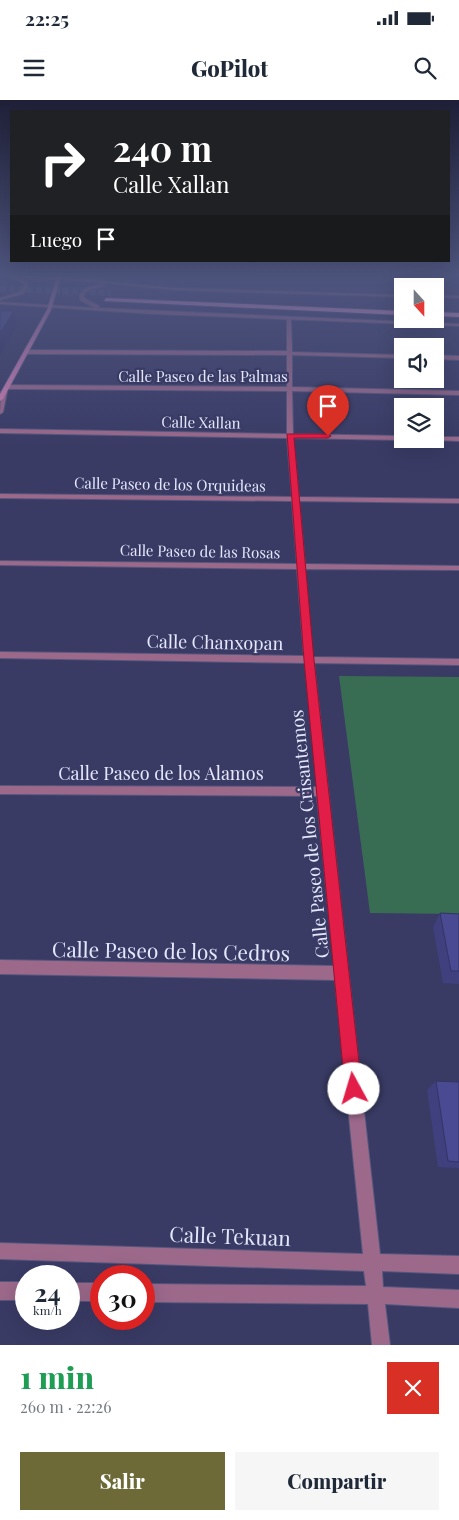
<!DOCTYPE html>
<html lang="es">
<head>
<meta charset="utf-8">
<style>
  body { margin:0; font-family:"Playfair Display",serif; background:#f6f6f7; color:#1f2937; height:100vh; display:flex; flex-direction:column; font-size:19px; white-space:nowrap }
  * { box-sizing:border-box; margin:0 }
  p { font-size:16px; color:#747a83 }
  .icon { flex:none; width:28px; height:28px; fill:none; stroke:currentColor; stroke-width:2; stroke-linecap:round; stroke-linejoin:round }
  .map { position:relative; height:1245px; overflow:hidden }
  .side { display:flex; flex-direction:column; background:#fff; flex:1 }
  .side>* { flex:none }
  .top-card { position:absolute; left:10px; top:10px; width:440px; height:152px; border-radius:0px; box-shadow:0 5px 20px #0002; background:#202124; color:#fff; overflow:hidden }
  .needle { width:32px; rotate:159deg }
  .buttons { position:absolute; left:394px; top:178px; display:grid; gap:10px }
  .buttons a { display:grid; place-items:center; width:50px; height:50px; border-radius:0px; background:#fff; box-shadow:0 5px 20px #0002; font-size:25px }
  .speed { position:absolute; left:15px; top:1165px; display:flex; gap:10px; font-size:25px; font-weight:700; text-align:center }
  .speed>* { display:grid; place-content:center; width:65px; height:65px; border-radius:50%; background:#fff; box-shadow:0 5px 20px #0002; line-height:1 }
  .speed small { font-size:12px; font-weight:400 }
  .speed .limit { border:8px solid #d22; background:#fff; color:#111 }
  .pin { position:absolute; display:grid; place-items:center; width:42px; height:42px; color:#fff; margin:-51px -21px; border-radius:50% 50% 50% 0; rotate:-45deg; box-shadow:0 0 5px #0007 }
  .pin .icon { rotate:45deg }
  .me { position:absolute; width:55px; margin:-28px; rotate:354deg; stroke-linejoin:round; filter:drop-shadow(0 0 4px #0008) }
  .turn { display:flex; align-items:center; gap:18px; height:105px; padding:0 20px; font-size:22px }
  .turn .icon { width:65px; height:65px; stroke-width:2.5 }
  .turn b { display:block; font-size:35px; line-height:42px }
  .then { display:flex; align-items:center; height:48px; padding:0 20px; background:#0003; gap:10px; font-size:19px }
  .round { display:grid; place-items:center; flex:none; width:52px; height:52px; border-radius:0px; background:#f6f6f7 }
  .summary { display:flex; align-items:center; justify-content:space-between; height:85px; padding:0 20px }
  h1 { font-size:30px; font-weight:800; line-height:38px; color:#1e9e55 }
  .primary-button { display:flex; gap:10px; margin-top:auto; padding:10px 20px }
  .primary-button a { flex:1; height:58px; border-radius:0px; background:#6d6a37; color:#fff; font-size:20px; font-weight:800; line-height:58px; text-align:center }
  .primary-button a+a { background:#f6f6f7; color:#1f2937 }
  .status { display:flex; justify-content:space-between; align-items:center; height:35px; padding:0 25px; background:#fff; direction:ltr }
  .status svg { height:14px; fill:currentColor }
  header { display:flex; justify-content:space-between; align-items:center; height:65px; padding:0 20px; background:#fff; font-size:22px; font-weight:800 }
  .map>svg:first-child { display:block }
  .green { fill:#386d53 }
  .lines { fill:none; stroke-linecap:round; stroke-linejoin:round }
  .trunk-tunnel { stroke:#53557c; stroke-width:6; stroke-dasharray:6 3; stroke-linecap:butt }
  .minor-casing { stroke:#55577d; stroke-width:2 }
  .tertiary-casing { stroke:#55577d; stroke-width:2 }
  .secondary-casing { stroke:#55577d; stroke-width:2 }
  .trunk-casing { stroke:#55577d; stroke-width:2 }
  .minor { fill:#9c698b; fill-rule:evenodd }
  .tertiary { fill:#9c698b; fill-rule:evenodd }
  .secondary { fill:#ce7fb4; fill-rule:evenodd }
  .trunk { fill:#f9a1dc; fill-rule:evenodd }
  .wall { fill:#3f407d }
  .shaded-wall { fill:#333466 }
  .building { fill:#494a91; stroke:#333466 }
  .route { fill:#e11d48; stroke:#92132f }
  .labels { text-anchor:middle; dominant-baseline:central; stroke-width:4.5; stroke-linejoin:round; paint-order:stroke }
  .far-street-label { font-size:15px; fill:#e5e7fd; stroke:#393b65 }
  .street-label { font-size:18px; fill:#e5e7fd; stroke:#393b65 }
  .near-street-label { font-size:21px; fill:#e5e7fd; stroke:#393b65 }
</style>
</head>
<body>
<div class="status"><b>22:25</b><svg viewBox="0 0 49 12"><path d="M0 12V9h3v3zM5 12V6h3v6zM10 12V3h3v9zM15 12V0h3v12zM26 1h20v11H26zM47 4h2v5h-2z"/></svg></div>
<header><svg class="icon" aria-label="menu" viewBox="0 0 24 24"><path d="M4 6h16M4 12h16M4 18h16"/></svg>GoPilot<svg class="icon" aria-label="search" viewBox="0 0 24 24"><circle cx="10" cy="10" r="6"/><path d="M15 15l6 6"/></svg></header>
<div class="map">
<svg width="459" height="1245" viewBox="0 0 459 1245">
  <rect width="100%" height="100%" fill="#393b65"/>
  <path class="green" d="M339,576L459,577V814L370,813Z"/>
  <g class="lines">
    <path class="trunk-tunnel" d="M0,189L111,193"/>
    <defs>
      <g id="minor">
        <path d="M289,217L291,218L292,252L402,255V258L292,255V287L459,291V295L292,291L293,334L402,336V339H405L402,340L293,338L299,397L459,399V403L299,401L305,464L459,466V470L305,469L313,557L459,559V565L314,563L380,1154L459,1156V1174L382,1171L383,1187L459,1190V1208L385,1204L390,1245H372L368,1204L144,1202V1184L366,1186L364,1171L0,1159V1143L363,1154L335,880L0,874V860L334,866L317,696L0,694V686L317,687L305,563L0,558V552L304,556L297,469L0,465V461L297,464L292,401L0,398V394L292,397L287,338L0,333V329L287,334V291L7,289L4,287L7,285L287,287V255L27,254L24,252L27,250L287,251V218Z"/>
        <path d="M435,255L459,256V260L435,259Z"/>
        <path d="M4,290L7,292L3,312L0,314L1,292Z"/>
        <path d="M435,337H459V341L433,340L432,339H435Z"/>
        <rect x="0" y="1182" width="26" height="18"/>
        <rect x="69" y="1183" width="32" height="18"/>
      </g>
      <g id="tertiary">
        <path d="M0,175L72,178L173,188L402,195V197L173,190L72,180L18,178L27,181L28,188L23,194L0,200V198L19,192L24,187L23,183L12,178L0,177Z"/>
        <path d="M103,184L105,186L91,189L84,194V198L99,206L98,208L459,224V226L153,214L0,204V202L95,208L80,200V194L88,187Z"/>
        <path d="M435,195L459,196V198L435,197Z"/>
      </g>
      <path id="secondary" d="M58,173H62L51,210L3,299L0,301V294L47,210Z"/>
      <g id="trunk">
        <path d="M106,198L402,211V215L104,201Z"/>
        <path d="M435,212L459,213V217L435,216Z"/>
      </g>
    </defs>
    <use href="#minor" class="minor-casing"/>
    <use href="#tertiary" class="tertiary-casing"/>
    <use href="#secondary" class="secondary-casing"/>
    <use href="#trunk" class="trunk-casing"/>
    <use href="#minor" class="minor"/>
    <use href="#tertiary" class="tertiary"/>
    <use href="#secondary" class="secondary"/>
    <use href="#trunk" class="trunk"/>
  </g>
  <g class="wall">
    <path d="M440,813L459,814V884L443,883L433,827Z"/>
    <path d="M436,981L459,982V1068L438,1067L427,990Z"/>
  </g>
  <path class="shaded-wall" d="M14,211L17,226L0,255V233Z"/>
  <g class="building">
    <path d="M0,211H14L0,233Z"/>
    <path d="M440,813L459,814V871H451Z"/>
    <path d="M436,981L459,982V1062L448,1061Z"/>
  </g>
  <linearGradient id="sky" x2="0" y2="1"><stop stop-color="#1f2038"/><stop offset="0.5" stop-color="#4e557e"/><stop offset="1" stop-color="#4e557e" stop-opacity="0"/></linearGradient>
  <rect width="459" height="347" fill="url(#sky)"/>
  <path class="route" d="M287,334H328L331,336L328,338H294L314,560L362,989L360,995L354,997L348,995L345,989L304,560Z"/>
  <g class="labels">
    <g class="far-street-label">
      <text x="203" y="276">Calle Paseo de las Palmas</text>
      <text transform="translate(201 322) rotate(1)">Calle Xallan</text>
      <text transform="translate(170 384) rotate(1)">Calle Paseo de los Orquideas</text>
      <text transform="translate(200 451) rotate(1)">Calle Paseo de las Rosas</text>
    </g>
    <g class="street-label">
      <text transform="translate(215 542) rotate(1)">Calle Chanxopan</text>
      <text x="161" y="673">Calle Paseo de los Alamos</text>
      <text transform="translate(309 734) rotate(-96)">Calle Paseo de los Crisantemos</text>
    </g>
    <g class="near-street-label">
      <text transform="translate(171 850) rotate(1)">Calle Paseo de los Cedros</text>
      <text transform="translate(230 1135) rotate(2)">Calle Tekuan</text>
    </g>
  </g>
</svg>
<div class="buttons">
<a><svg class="needle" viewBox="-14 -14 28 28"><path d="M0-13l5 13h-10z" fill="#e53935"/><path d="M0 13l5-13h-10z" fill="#747a83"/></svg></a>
<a><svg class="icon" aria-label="sound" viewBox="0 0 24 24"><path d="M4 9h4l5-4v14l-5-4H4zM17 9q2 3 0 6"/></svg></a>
<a><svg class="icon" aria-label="layers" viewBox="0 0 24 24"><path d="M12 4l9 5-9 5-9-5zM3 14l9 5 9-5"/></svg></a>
</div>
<div class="speed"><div>24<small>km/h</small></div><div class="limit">30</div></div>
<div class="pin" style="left:328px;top:336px;background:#d93025"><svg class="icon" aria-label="arrive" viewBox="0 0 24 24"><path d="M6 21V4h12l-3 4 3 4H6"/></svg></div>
<svg class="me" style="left:354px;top:989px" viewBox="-20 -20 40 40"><circle r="19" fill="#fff"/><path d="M0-13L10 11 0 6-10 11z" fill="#e11d48"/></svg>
<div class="top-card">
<div class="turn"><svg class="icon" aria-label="right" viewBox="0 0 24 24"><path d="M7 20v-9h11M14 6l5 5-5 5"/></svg><div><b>240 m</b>Calle Xallan</div></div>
<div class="then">Luego<svg class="icon" aria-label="arrive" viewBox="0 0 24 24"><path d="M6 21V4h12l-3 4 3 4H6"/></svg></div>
</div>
</div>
<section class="side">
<div class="summary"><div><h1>1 min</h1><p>260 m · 22:26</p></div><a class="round" style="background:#d93025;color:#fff"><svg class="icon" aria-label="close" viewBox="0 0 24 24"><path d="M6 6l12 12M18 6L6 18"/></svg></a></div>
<div class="primary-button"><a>Salir</a><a>Compartir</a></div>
</section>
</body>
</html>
